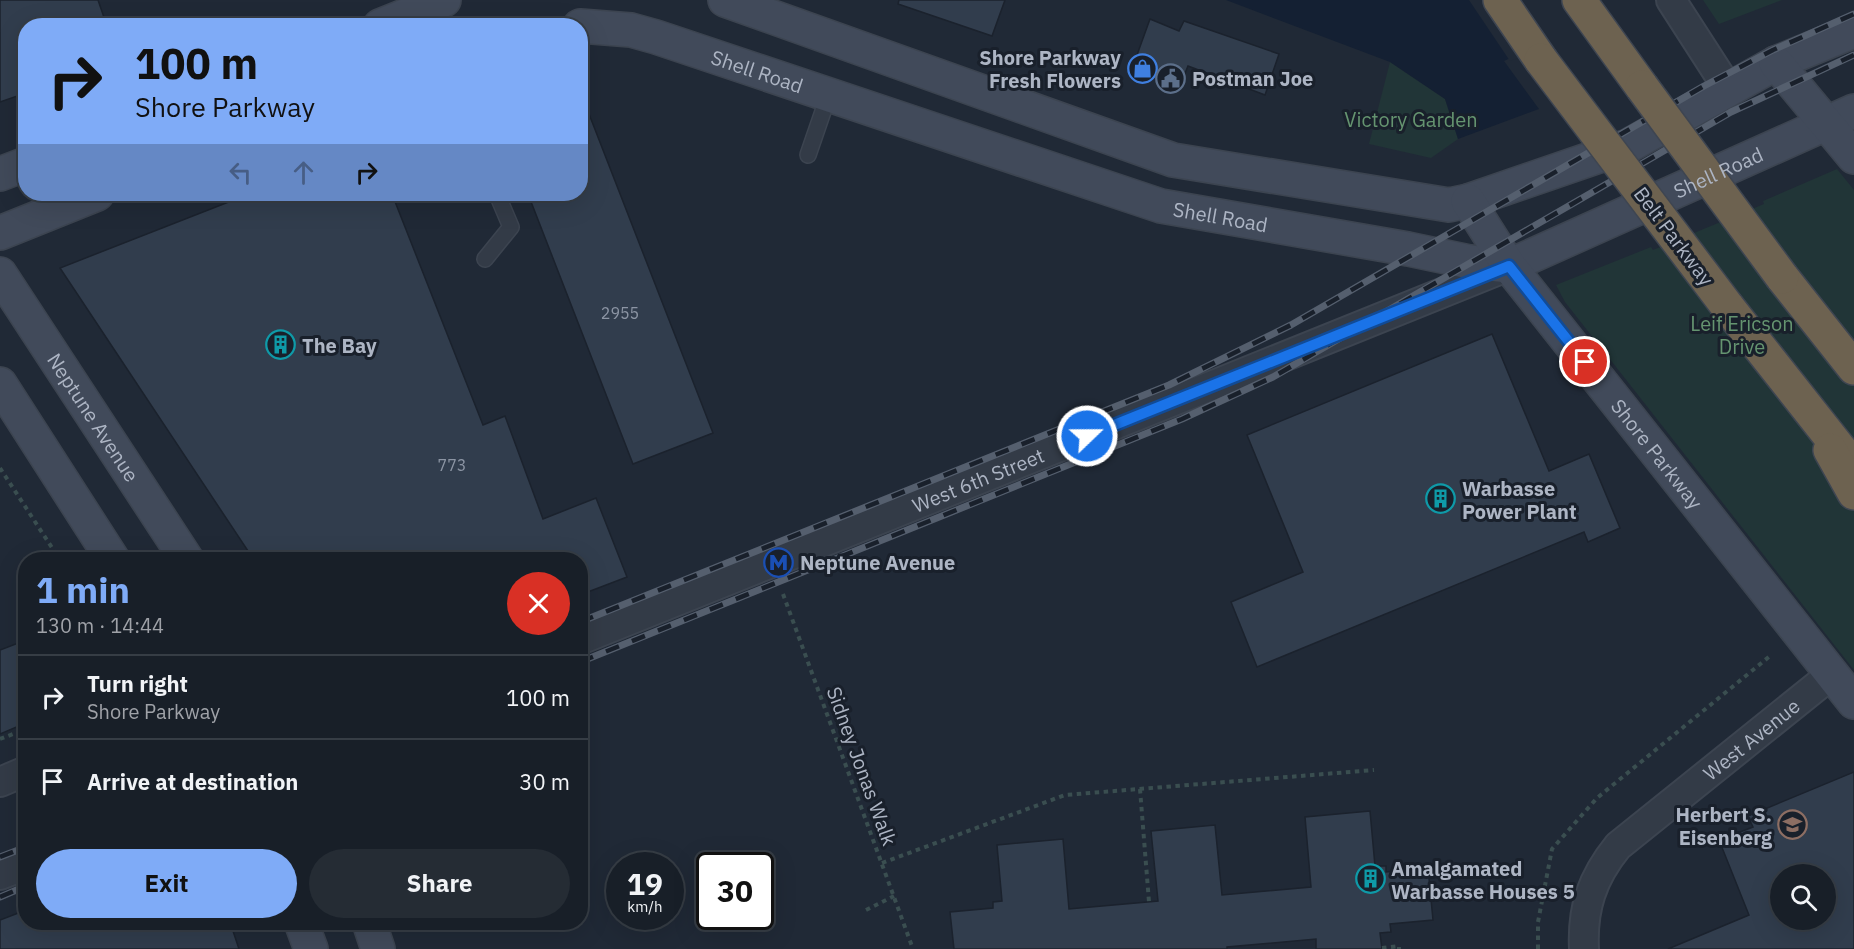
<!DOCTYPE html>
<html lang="en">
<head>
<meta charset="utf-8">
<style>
  body { margin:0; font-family:"IBM Plex Sans",sans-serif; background:#252c34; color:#f1f3f6; height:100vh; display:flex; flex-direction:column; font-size:22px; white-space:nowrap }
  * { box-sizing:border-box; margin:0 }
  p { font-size:20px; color:#9fa2a8 }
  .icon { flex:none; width:33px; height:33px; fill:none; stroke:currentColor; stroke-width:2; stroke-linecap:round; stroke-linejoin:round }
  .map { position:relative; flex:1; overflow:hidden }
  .details { position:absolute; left:18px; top:552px; width:570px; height:378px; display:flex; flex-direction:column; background:#181f28; border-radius:24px; box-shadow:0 6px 24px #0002,0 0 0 2px #363d45 }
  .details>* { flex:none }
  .hud { position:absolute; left:18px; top:18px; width:570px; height:183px; border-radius:24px; box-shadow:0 6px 24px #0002,0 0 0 2px #363d45; background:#7fabf7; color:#111; overflow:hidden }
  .fabs { position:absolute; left:1770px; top:864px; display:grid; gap:12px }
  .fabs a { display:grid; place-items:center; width:66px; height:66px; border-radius:50%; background:#181f28; box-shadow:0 6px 24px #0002,0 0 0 2px #363d45; font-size:30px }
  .speed { position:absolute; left:606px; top:852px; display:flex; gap:12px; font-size:30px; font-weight:700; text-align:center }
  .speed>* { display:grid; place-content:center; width:78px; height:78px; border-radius:50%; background:#181f28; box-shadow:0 6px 24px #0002,0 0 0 2px #363d45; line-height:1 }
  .speed small { font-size:15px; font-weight:400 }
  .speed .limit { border:3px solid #111; border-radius:9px; background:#fff; color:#111 }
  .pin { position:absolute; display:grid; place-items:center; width:51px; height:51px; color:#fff; margin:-26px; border:3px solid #fff; border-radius:50%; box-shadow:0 2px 6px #0007 }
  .me { position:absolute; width:66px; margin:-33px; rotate:68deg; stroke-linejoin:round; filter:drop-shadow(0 0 4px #0008) }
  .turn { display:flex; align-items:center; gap:21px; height:126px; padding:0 18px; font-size:27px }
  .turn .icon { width:78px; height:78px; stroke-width:2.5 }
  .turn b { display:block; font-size:42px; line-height:51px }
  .lanes { display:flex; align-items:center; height:57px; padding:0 18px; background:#0003; justify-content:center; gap:30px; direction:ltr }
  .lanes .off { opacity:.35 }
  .round { display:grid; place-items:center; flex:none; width:63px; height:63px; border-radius:32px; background:#252c34 }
  .summary { display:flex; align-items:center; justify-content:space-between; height:102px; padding:0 18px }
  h1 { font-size:36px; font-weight:700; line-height:45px; color:#7fabf7 }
  .button { display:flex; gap:12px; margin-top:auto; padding:12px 18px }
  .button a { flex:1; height:69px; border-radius:36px; background:#7fabf7; color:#111; font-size:24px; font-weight:700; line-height:69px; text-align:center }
  .button a+a { background:#252c34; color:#f1f3f6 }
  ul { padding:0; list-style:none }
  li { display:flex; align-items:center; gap:18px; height:84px; padding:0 18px; border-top:2px solid #363d45 }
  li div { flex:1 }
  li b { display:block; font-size:22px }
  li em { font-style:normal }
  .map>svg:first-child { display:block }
  .green { fill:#213537 }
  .water { fill:#142033 }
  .pier { fill:#202936 }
  .building { fill:#313d4d; stroke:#1b222d; stroke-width:1.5; fill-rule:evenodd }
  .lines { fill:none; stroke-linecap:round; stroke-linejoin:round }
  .service-casing { stroke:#3c4450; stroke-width:18 }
  .minor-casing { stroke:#3c4450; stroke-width:32 }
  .secondary-casing { stroke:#3c4450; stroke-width:36 }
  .motorway-casing { stroke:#3e4551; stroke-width:36 }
  .path { stroke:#3a4e50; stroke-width:4; stroke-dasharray:4.5 4.5; stroke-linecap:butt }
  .service { stroke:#333b47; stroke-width:15 }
  .minor { stroke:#333b47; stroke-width:28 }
  .secondary { stroke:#414a5a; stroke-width:33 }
  .motorway { stroke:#6d6250; stroke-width:33 }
  .rail-casing { stroke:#555f6e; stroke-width:7 }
  .rail { stroke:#19202b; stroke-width:4.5; stroke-dasharray:14; stroke-linecap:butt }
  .motorway-bridge-casing { stroke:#3e4551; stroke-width:36; stroke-linecap:butt }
  .motorway-bridge { stroke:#6d6250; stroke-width:33 }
  .route-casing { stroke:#114b97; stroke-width:15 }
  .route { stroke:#1a73e8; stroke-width:10 }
  .labels { text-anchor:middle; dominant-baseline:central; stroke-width:6; stroke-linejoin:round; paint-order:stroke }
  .number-label { font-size:16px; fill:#8c95a4 }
  .poi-label { font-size:20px; font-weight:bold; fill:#adb5c4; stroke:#19202b; text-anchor:start }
  .street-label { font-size:20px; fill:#adb5c4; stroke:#19202b }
  .park-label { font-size:20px; fill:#659470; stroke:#19202b }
</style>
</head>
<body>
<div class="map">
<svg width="1854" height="949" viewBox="0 0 1854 949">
  <rect width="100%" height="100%" fill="#202936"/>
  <g class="green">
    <path d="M1703,0H1782L1719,24Z"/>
    <path d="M1390,62L1445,99L1458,139L1431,158L1369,144Z"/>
    <path d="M1837,169L1854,190V670L1565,302L1556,285L1651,247L1653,250L1764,204L1763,201Z"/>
  </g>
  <path class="water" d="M1226,0H1484L1521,53L1504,61L1539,109L1458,139L1445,99L1390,62Z"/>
  <path class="pier" d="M1469,0H1487L1523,56L1510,61Z"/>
  <g class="building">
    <path d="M0,0H98L107,26H26V93L0,102Z"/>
    <path d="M899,0H1005L992,36L898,4Z"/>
    <path d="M1150,19L1179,31L1184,21L1279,54L1265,95L1188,66L1181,83L1133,66Z"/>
    <path d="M582,96L713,433L633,464L528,194H580Z"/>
    <path d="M249,194H392L483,425L505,416L543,519L596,498L627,577L580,595V560H254L60,268Z"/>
    <path d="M1492,334L1549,471L1589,454L1620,528L1588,542L1584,532L1257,667L1231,602L1303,572L1247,435Z"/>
    <path d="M26,640V723L0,734V650Z"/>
    <path d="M1854,772V949H1668L1749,915L1719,840L1753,827L1748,816ZM1780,874H1826V920H1780Z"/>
    <path d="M1370,811L1375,866H1386V872L1428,868L1433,920L1390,924L1391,932L1380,933L1382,949H1316V939L1227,947V949H954L950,912L993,908V902L1002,901L997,845L1063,839L1069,909L1158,901L1151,831L1215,825L1222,895L1311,887L1305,817Z"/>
    <path d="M26,910V922H230L239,949H0V920Z"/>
  </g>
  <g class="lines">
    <defs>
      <g id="service">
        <path d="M808,155L829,94"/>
        <path d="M485,259L511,227L497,194"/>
      </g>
      <g id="minor">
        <path d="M1671,0L1729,90"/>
        <path id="s1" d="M580,640L1509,266"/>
        <path d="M0,782L26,771"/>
        <path d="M0,875L26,865"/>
        <path id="s2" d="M1584,949C1582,908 1592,878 1618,846L1832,674"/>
      </g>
      <g id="secondary">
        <path d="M725,0L1173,160L1449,205L1468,201L1628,146L1776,63L1854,31"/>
        <path d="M380,26L444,0"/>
        <path id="s3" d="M580,26L631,30L656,37L1161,206L1408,249L1470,262L1509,266L1854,111"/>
        <path d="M1776,63L1854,157"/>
        <path d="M0,174L26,164"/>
        <path id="s4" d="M1468,201L1509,266L1854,702"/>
        <path d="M0,233L97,194"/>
        <path id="s5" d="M0,274L187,560"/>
        <path d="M0,384L113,560"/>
        <path d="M301,922L311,949"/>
        <path d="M369,922L378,949"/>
      </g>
      <g id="motorway">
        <path d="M1500,0L1541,60"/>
        <path d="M1579,0L1642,87"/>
        <path d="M1782,277L1854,368"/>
        <path d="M1727,306L1854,467"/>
        <path d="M1830,450L1854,493"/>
      </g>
    </defs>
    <use href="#service" class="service-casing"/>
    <use href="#minor" class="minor-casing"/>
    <use href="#secondary" class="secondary-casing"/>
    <use href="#motorway" class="motorway-casing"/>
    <g class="path">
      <path d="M0,468L60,560"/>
      <path d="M783,594L913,949"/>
      <path d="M0,739L26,729"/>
      <path d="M1140,789L1149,902"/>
      <path d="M882,863L1065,795L1374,770"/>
      <path d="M866,910L894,896"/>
      <path d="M1382,948L1399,946V949"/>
      <path d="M1538,949V922L1552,849L1597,798L1770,656"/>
    </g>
    <use href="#service" class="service"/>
    <use href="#minor" class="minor"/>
    <use href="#secondary" class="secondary"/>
    <use href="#motorway" class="motorway"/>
    <defs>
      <g id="rail">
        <path d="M580,622L1169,385L1291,325L1704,86L1773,50L1854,14"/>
        <path d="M580,662L1182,419L1273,377L1731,112L1854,55"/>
        <path d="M0,857L26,847"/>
        <path d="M0,897L26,886"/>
      </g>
    </defs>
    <use href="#rail" class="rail-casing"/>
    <use href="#rail" class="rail"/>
    <defs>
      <g id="motorway-bridge">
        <path d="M1541,60L1727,306"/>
        <path d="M1642,87L1782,277"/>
      </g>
    </defs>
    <use href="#motorway-bridge" class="motorway-bridge-casing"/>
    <use href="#motorway-bridge" class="motorway-bridge"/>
  </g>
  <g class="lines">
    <defs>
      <path id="route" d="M1087,436L1509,266L1585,362"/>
    </defs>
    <use href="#route" class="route-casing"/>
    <use href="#route" class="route"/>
  </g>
  <defs>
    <symbol id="shop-ring" viewBox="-11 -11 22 22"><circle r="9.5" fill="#19202b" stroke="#3f7fe0" stroke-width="1.5"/><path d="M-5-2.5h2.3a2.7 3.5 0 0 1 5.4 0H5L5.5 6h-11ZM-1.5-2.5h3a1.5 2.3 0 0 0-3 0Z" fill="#3f7fe0"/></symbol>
    <symbol id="civic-ring" viewBox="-11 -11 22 22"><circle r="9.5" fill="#19202b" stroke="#5c6f8a" stroke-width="1.5"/><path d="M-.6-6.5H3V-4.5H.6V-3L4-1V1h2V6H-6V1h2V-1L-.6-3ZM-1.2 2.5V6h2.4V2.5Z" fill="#5c6f8a"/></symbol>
    <symbol id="building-ring" viewBox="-11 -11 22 22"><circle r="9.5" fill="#19202b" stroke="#0f9aa8" stroke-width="1.5"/><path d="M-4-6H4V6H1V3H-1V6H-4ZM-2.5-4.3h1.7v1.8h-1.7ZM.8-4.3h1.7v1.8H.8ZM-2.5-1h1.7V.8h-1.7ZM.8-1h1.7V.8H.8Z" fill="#0f9aa8"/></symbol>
    <symbol id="metro-ring" viewBox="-11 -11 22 22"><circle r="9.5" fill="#19202b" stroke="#1a4fb4" stroke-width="1.5"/><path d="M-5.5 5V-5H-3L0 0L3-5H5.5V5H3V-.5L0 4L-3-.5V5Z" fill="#1a4fb4"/></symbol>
    <symbol id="school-ring" viewBox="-11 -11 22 22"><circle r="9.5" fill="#19202b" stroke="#8d6e63" stroke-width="1.5"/><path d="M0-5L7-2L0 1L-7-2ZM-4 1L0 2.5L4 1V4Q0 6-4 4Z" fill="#8d6e63"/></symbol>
  </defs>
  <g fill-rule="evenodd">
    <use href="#shop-ring" x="1126" y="52" width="33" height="33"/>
    <use href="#civic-ring" x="1154" y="62" width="33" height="33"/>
    <use href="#building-ring" x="264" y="328" width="33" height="33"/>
    <use href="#building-ring" x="1424" y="482" width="33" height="33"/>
    <use href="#metro-ring" x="762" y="546" width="33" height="33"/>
    <use href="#school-ring" x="1776" y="808" width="33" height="33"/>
    <use href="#building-ring" x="1354" y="862" width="33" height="33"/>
  </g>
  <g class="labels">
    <g class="number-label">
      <text x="620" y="313">2955</text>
      <text x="452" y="465">773</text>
    </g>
    <g class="poi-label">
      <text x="1121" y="57" text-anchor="end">Shore Parkway<tspan x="1121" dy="23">Fresh Flowers</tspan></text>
      <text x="1192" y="78">Postman Joe</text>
      <text x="302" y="345">The Bay</text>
      <text x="1462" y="488">Warbasse<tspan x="1462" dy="23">Power Plant</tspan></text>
      <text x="800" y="562">Neptune Avenue</text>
      <text x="1772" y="814" text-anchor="end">Herbert S.<tspan x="1772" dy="23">Eisenberg</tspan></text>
      <text x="1391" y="868">Amalgamated<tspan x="1391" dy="23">Warbasse Houses 5</tspan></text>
    </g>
    <g class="street-label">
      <text stroke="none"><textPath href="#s3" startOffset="184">Shell Road</textPath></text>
      <text stroke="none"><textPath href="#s3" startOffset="1192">Shell Road</textPath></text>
      <text stroke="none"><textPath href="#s3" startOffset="670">Shell Road</textPath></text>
      <text transform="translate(1674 236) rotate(53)">Belt Parkway</text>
      <text stroke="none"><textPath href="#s5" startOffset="171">Neptune Avenue</textPath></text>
      <text stroke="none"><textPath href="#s4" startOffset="316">Shore Parkway</textPath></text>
      <text stroke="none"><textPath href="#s1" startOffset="429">West 6th Street</textPath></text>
      <text stroke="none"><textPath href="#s2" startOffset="282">West Avenue</textPath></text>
      <text transform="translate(862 766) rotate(70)">Sidney Jonas Walk</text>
    </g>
    <g class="park-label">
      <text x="1411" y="119">Victory Garden</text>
      <text x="1742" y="323">Leif Ericson<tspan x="1742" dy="23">Drive</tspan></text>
    </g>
  </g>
</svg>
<div class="fabs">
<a><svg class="icon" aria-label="search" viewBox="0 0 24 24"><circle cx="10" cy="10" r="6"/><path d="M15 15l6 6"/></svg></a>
</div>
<div class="speed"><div>19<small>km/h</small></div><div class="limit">30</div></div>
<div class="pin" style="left:1585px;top:362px;background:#d93025"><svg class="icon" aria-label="arrive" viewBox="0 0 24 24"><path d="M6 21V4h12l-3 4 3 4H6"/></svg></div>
<svg class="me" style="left:1087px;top:436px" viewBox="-20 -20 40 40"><circle r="17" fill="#1a73e8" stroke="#fff" stroke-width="3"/><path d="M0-11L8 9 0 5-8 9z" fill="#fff"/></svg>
<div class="hud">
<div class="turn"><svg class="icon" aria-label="right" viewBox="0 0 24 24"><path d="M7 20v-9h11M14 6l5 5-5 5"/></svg><div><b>100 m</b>Shore Parkway</div></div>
<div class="lanes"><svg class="icon off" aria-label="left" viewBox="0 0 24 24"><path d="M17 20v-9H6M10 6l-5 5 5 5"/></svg><svg class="icon off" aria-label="ahead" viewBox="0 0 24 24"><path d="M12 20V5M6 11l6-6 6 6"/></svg><svg class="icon" aria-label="right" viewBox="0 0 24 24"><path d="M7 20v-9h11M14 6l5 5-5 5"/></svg></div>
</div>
<section class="details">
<div class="summary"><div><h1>1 min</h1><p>130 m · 14:44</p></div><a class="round" style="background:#d93025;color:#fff"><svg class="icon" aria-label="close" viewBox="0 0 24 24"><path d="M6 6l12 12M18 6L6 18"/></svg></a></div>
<ul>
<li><svg class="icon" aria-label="right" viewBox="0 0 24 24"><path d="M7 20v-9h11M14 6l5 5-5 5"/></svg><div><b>Turn right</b><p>Shore Parkway</p></div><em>100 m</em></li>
<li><svg class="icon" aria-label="arrive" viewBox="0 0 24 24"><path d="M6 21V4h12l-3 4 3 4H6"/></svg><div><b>Arrive at destination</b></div><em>30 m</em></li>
</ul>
<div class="button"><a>Exit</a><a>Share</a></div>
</section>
</div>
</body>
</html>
